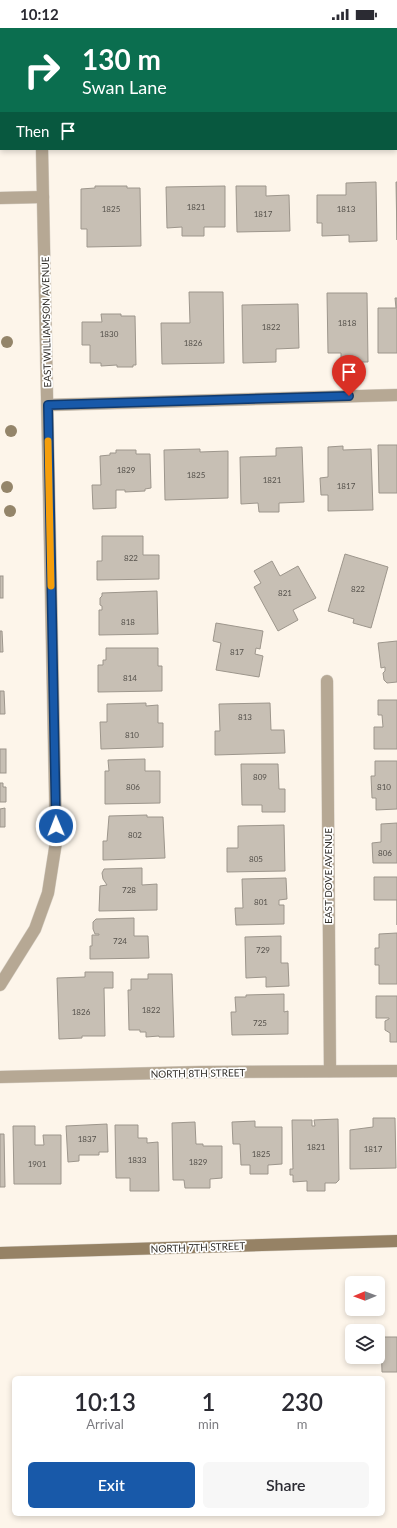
<!DOCTYPE html>
<html lang="en">
<head>
<meta charset="utf-8">
<style>
  body { margin:0; font-family:Lato,sans-serif; background:#f7f7f7; color:#2b2b33; height:100vh; display:flex; flex-direction:column; font-size:15px; white-space:nowrap }
  * { box-sizing:border-box; margin:0 }
  p { font-size:13px; color:#7c7c81 }
  .icon { flex:none; width:22px; height:22px; fill:none; stroke:currentColor; stroke-width:2; stroke-linecap:round; stroke-linejoin:round }
  .map { position:relative; flex:1; overflow:hidden }
  .panel { position:absolute; left:12px; top:1348px; width:373px; height:140px; display:flex; flex-direction:column; background:#fff; border-radius:6px; box-shadow:0 2px 6px #0003 }
  .panel>* { flex:none }
  .banner { position:absolute; left:0px; top:0px; width:397px; height:122px; box-shadow:0 2px 6px #0003; background:#0b6e4f; color:#fff; overflow:hidden }
  .needle { width:26px; rotate:269deg }
  .fabs { position:absolute; left:345px; top:1248px; display:grid; gap:8px }
  .fabs a { display:grid; place-items:center; width:40px; height:40px; border-radius:6px; background:#fff; box-shadow:0 2px 6px #0003; font-size:20px }
  .pin { position:absolute; display:grid; place-items:center; width:34px; height:34px; color:#fff; margin:-41px -17px; border-radius:50% 50% 50% 0; rotate:-45deg; box-shadow:0 0 4px #0007 }
  .pin .icon { rotate:45deg }
  .me { position:absolute; width:44px; margin:-22px; rotate:359deg; stroke-linejoin:round; filter:drop-shadow(0 0 3px #0008) }
  .turn { display:flex; align-items:center; gap:14px; height:84px; padding:0 16px; font-size:18px }
  .turn .icon { width:52px; height:52px; stroke-width:2.5 }
  .turn b { display:block; font-size:28px; line-height:34px }
  .then { display:flex; align-items:center; height:38px; padding:0 16px; background:#0003; gap:8px; font-size:15px }
  .eta { display:flex; justify-content:space-evenly; align-items:center; height:68px; text-align:center }
  .eta b { font-size:24px; font-weight:600; line-height:28px }
  .primary-button { display:flex; gap:8px; margin-top:auto; padding:8px 16px }
  .primary-button a { flex:1; height:46px; border-radius:6px; background:#1859a9; color:#fff; font-size:16px; font-weight:600; line-height:46px; text-align:center }
  .primary-button a+a { background:#f7f7f7; color:#2b2b33 }
  .status { display:flex; justify-content:space-between; align-items:center; height:28px; padding:0 20px; background:#fff; direction:ltr }
  .status svg { height:11px; fill:currentColor }
  .map>svg:first-child { display:block }
  .building { fill:#c7bfb4; stroke:#9d968c }
  .lines { fill:none; stroke-linecap:round; stroke-linejoin:round }
  .street-casing { stroke:#d8d1c7; stroke-width:13 }
  .secondary-casing { stroke:#d8d1c7; stroke-width:13 }
  .street { stroke:#b6a894; stroke-width:12 }
  .secondary { stroke:#968265; stroke-width:12 }
  .tree { fill:#94856a }
  .route-casing { stroke:#103a6e; stroke-width:10 }
  .route { stroke:#1859a9; stroke-width:7 }
  .slow { stroke:#f59e0b; stroke-width:7 }
  .labels { text-anchor:middle; dominant-baseline:central; stroke-width:3.5; stroke-linejoin:round; paint-order:stroke }
  .number-label { font-size:8px; fill:#55514b }
  .street-label { font-size:10px; fill:#2f2c28; stroke:#fff }
</style>
</head>
<body>
<div class="status"><b>10:12</b><svg viewBox="0 0 49 12"><path d="M0 12V9h3v3zM5 12V6h3v6zM10 12V3h3v9zM15 12V0h3v12zM26 1h20v11H26zM47 4h2v5h-2z"/></svg></div>
<div class="map">
<svg width="397" height="1500" viewBox="0 0 397 1500">
  <rect width="100%" height="100%" fill="#fdf5ea"/>
  <g class="building">
    <rect x="396" y="3" width="1" height="38"/>
    <path d="M376,154L377,213L349,214V207L322,208V195H317V167H346V155Z"/>
    <path d="M396,154H397V212Z"/>
    <path d="M95,158H127V160H140L141,218L87,219V201H81V161L95,160Z"/>
    <path d="M225,158V199H204V208H182V199L167,200L166,159Z"/>
    <path d="M236,158H266V168L289,167L290,203L237,204Z"/>
    <path d="M189,264H223L224,335L162,336L161,295H190Z"/>
    <path d="M327,265H367L368,334H341V325H328Z"/>
    <path d="M395,270H397V325H378V280H396Z"/>
    <path d="M298,276L299,320L276,321V334L243,335L242,277Z"/>
    <path d="M101,286H121V288H135L136,337H133V339H117V337L101,338V335H90V317H82V294H102Z"/>
    <path d="M378,417H397V465H379Z"/>
    <path d="M343,418V422L371,421L373,482L328,483V467H321L320,450L328,449V419Z"/>
    <path d="M302,419L304,474L279,475V484H259L258,475L241,476L240,429L276,428V420Z"/>
    <path d="M200,421V424L228,423V470L165,472L164,422Z"/>
    <path d="M116,422H136V426H150L151,460L145,461V463L125,464V462H116V480L93,481L92,457H101L100,428L110,427V425H116Z"/>
    <path d="M102,508H143V527H159V551L97,552V533H102Z"/>
    <path d="M345,526L388,539L371,600L353,595L354,591L328,583Z"/>
    <path d="M272,533L280,548L298,538L316,570L293,582L298,592L278,603L254,559L261,555L254,543Z"/>
    <rect x="0" y="548" width="3" height="22"/>
    <path d="M157,563L158,606L99,607V582H102V578L100,577V570L102,568V565Z"/>
    <path d="M216,595L263,603L260,621L256,620L255,626L263,628L259,649L216,642L221,615L213,613Z"/>
    <path d="M0,603H2L3,624H0Z"/>
    <path d="M397,613V654L387,655L384,652L383,645L385,643V639L381,640L378,615Z"/>
    <path d="M106,620H158V638H162V663L98,664V637H103V632H106Z"/>
    <path d="M0,663H4L5,686H0Z"/>
    <path d="M378,672H397V721H374V699H383L382,687H378Z"/>
    <path d="M146,675V678L158,677V695H163V719L101,721L100,694H107V676Z"/>
    <path d="M270,675L271,702H284L285,725L215,727V703H220L219,676Z"/>
    <rect x="0" y="721" width="6" height="24"/>
    <path d="M145,731V743H160V775L105,776V743H109L108,732Z"/>
    <path d="M375,733H397V781L376,782V770H372L371,748H375Z"/>
    <path d="M241,736H278L279,761H285V784H262V777H242Z"/>
    <path d="M0,755H3V759H6V774H0Z"/>
    <path d="M5,780V799H0V781Z"/>
    <path d="M147,787V789H163L165,830L103,832V813H107L109,788Z"/>
    <path d="M397,795V835H373L372,815L381,814V796Z"/>
    <path d="M284,797L285,843L227,844V820H238V798Z"/>
    <path d="M142,840V857L157,856V882L99,883L100,858L107,857L103,851L102,845L104,841Z"/>
    <path d="M374,849H397V897V872H374Z"/>
    <path d="M286,850L287,871L279,872V877H284V896L236,897L235,880H243L242,851Z"/>
    <path d="M134,890V908H148L149,930L90,931V918H92V907H99V906H95L93,901V894L96,891Z"/>
    <path d="M397,905V956H379V937H375V920H379V906Z"/>
    <path d="M281,908V935H288L289,958L266,959V949L246,950L245,909Z"/>
    <path d="M85,944H113V960H104L105,1008H82V1010L59,1011L57,950L85,949Z"/>
    <path d="M148,946H172L174,1009H159V1008L146,1009V1004H140V1002H129L128,962H131V951H148Z"/>
    <path d="M284,966V984L288,983V1006L232,1007L231,984H236L235,969H246V967Z"/>
    <path d="M376,968H397V1014H390V1005L385,1002V993L389,991V990H376Z"/>
    <path d="M373,1090H395L396,1140L350,1141V1102L373,1099Z"/>
    <path d="M338,1091L339,1152L336,1155H325V1163H307V1153L293,1154V1147H290V1141H293L292,1092H312V1098H315L314,1092Z"/>
    <path d="M255,1093V1099H282V1136L268,1137V1146H250V1137H241L240,1116H233L232,1094Z"/>
    <path d="M195,1094L196,1116H203V1118H222V1150L210,1151V1160H185L184,1152H173L172,1095Z"/>
    <path d="M107,1096L108,1124H99V1127H79V1133L68,1134L66,1098Z"/>
    <path d="M115,1097H138V1110H147V1115L158,1114L159,1163H130V1150H116Z"/>
    <path d="M13,1098H35V1117H44L43,1107H61V1156H14Z"/>
    <path d="M0,1106H4L5,1159H0Z"/>
    <path d="M381,1309H397V1344H382Z"/>
  </g>
  <g class="lines">
    <defs>
      <g id="street">
        <path d="M39,0V1"/>
        <path d="M396,105H397"/>
        <path d="M0,170L43,169"/>
        <path d="M48,377L397,367"/>
        <path d="M327,653L330,1043"/>
        <path d="M0,957L35,901L48,865L56,814L42,121"/>
        <path d="M0,1049L201,1044L397,1043"/>
      </g>
      <path id="secondary" d="M0,1225L397,1213"/>
    </defs>
    <use href="#street" class="street-casing"/>
    <use href="#secondary" class="secondary-casing"/>
    <use href="#street" class="street"/>
    <use href="#secondary" class="secondary"/>
  </g>
  <g class="tree">
    <circle cx="7" cy="314" r="6"/>
    <circle cx="11" cy="403" r="6"/>
    <circle cx="7" cy="459" r="6"/>
    <circle cx="10" cy="483" r="6"/>
  </g>
  <g class="lines">
    <defs>
      <path id="route" d="M56,798L48,377L349,368"/>
    </defs>
    <use href="#route" class="route-casing"/>
    <use href="#route" class="route"/>
    <path class="slow" d="M48,413L51,558"/>
  </g>
  <g class="labels">
    <g class="number-label">
      <text x="196" y="179">1821</text>
      <text x="111" y="181">1825</text>
      <text x="346" y="181">1813</text>
      <text x="263" y="186">1817</text>
      <text x="347" y="295">1818</text>
      <text x="271" y="299">1822</text>
      <text x="109" y="306">1830</text>
      <text x="193" y="315">1826</text>
      <text x="126" y="442">1829</text>
      <text x="196" y="447">1825</text>
      <text x="272" y="452">1821</text>
      <text x="346" y="458">1817</text>
      <text x="131" y="530">822</text>
      <text x="358" y="561">822</text>
      <text x="285" y="565">821</text>
      <text x="128" y="594">818</text>
      <text x="237" y="624">817</text>
      <text x="130" y="650">814</text>
      <text x="245" y="689">813</text>
      <text x="132" y="707">810</text>
      <text x="260" y="749">809</text>
      <text x="133" y="759">806</text>
      <text x="384" y="759">810</text>
      <text x="135" y="807">802</text>
      <text x="385" y="825">806</text>
      <text x="256" y="831">805</text>
      <text x="129" y="862">728</text>
      <text x="261" y="874">801</text>
      <text x="120" y="913">724</text>
      <text x="263" y="922">729</text>
      <text x="151" y="982">1822</text>
      <text x="81" y="984">1826</text>
      <text x="260" y="995">725</text>
      <text x="87" y="1111">1837</text>
      <text x="316" y="1119">1821</text>
      <text x="373" y="1121">1817</text>
      <text x="261" y="1126">1825</text>
      <text x="137" y="1132">1833</text>
      <text x="198" y="1134">1829</text>
      <text x="37" y="1136">1901</text>
    </g>
    <g class="street-label">
      <text transform="translate(46 294) rotate(-91)">EAST WILLIAMSON AVENUE</text>
      <text transform="translate(328 848) rotate(-90)">EAST DOVE AVENUE</text>
      <text transform="translate(198 1045) rotate(-1)">NORTH 8TH STREET</text>
      <text transform="translate(198 1219) rotate(-2)">NORTH 7TH STREET</text>
    </g>
  </g>
</svg>
<div class="fabs">
<a><svg class="needle" viewBox="-14 -14 28 28"><path d="M0-13l5 13h-10z" fill="#e53935"/><path d="M0 13l5-13h-10z" fill="#7c7c81"/></svg></a>
<a><svg class="icon" aria-label="layers" viewBox="0 0 24 24"><path d="M12 4l9 5-9 5-9-5zM3 14l9 5 9-5"/></svg></a>
</div>
<div class="pin" style="left:349px;top:368px;background:#d93025"><svg class="icon" aria-label="arrive" viewBox="0 0 24 24"><path d="M6 21V4h12l-3 4 3 4H6"/></svg></div>
<svg class="me" style="left:56px;top:798px" viewBox="-20 -20 40 40"><circle r="17" fill="#1859a9" stroke="#fff" stroke-width="3"/><path d="M0-11L8 9 0 5-8 9z" fill="#fff"/></svg>
<div class="banner">
<div class="turn"><svg class="icon" aria-label="right" viewBox="0 0 24 24"><path d="M7 20v-9h11M14 6l5 5-5 5"/></svg><div><b>130 m</b>Swan Lane</div></div>
<div class="then">Then<svg class="icon" aria-label="arrive" viewBox="0 0 24 24"><path d="M6 21V4h12l-3 4 3 4H6"/></svg></div>
</div>
<section class="panel">
<div class="eta">
<div><b>10:13</b><p>Arrival</p></div>
<div><b>1</b><p>min</p></div>
<div><b>230</b><p>m</p></div>
</div>
<div class="primary-button"><a>Exit</a><a>Share</a></div>
</section>
</div>
</body>
</html>
